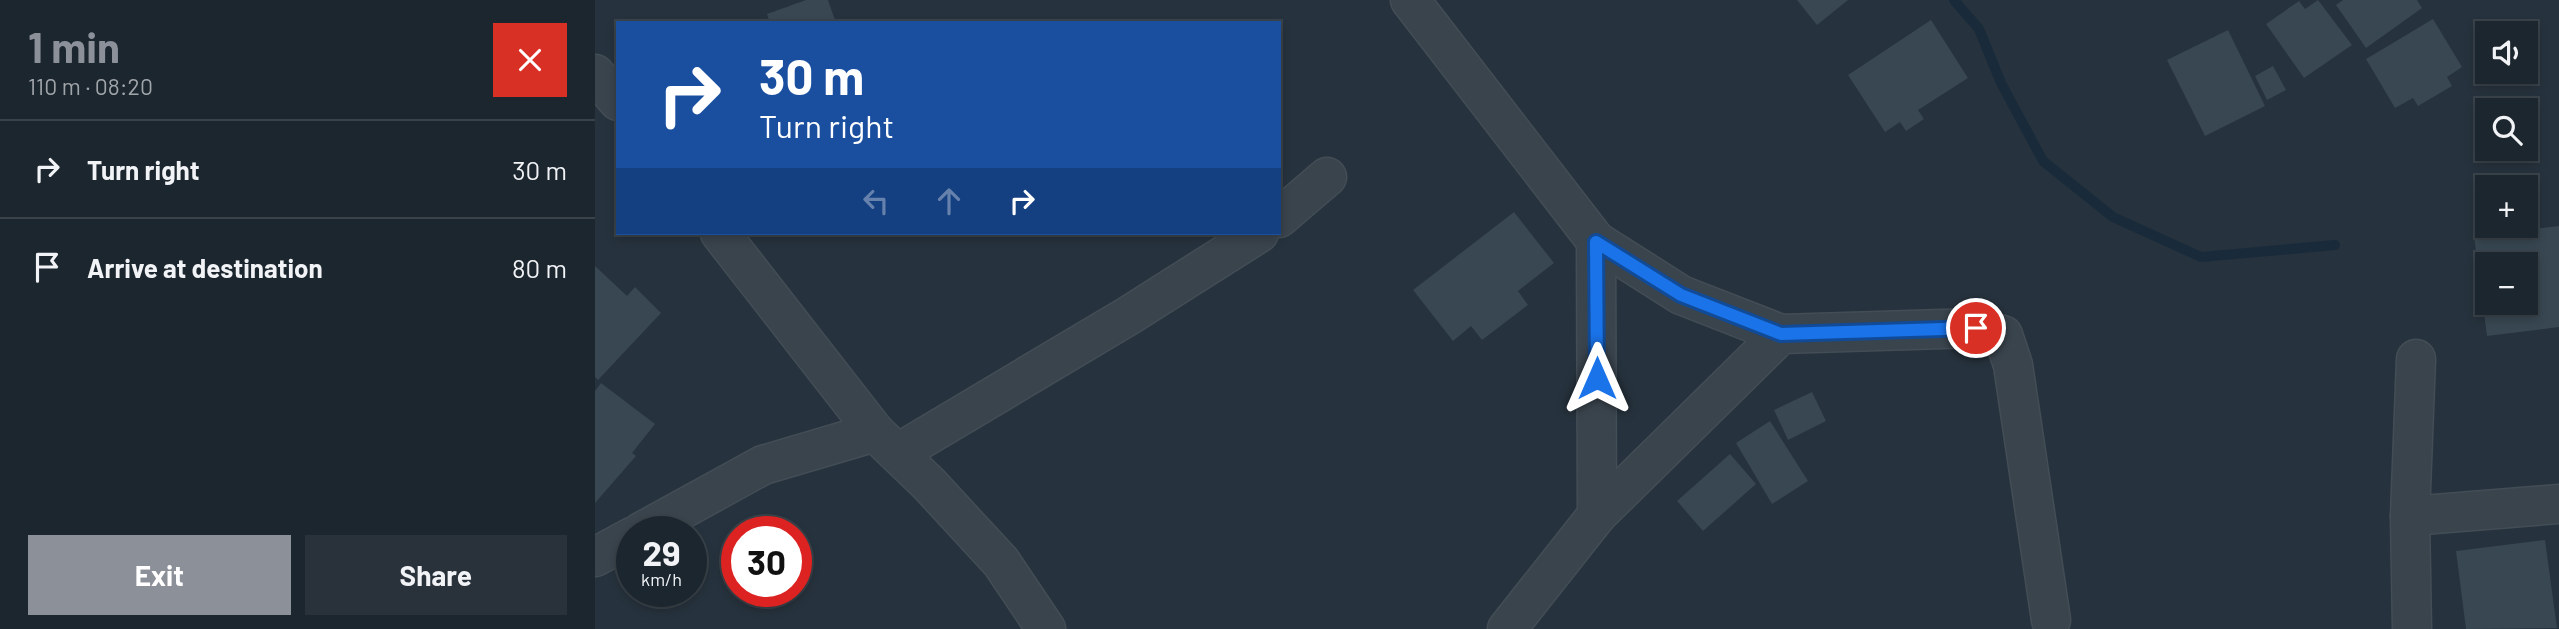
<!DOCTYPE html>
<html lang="en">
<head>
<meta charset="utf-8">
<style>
  body { margin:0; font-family:Barlow,sans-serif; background:#29323a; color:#f1f3f6; height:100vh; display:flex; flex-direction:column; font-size:26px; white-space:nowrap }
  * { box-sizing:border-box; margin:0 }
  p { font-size:23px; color:#a0a5aa }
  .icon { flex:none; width:38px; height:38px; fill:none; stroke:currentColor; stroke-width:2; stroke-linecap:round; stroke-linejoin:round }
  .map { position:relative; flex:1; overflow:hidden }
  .details { display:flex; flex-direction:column; background:#1c262e; width:595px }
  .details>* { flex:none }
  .top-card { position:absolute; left:21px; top:21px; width:665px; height:214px; border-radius:0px; box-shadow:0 4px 10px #0003,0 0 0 2px #3a434a; background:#1a4fa0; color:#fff; overflow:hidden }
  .tools { position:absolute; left:1880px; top:21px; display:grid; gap:14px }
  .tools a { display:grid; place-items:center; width:63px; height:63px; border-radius:0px; background:#1c262e; box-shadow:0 4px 10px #0003,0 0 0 2px #3a434a; font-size:35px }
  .speed { position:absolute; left:21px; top:516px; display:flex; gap:14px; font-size:35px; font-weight:700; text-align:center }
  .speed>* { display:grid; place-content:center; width:91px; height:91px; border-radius:50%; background:#1c262e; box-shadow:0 4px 10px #0003,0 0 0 2px #3a434a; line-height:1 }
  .speed small { font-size:18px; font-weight:400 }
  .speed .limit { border:10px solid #d22; background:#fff; color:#111 }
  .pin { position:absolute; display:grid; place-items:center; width:60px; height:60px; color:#fff; margin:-30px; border:4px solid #fff; border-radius:50%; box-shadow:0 2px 7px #0007 }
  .me { position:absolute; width:77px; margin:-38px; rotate:0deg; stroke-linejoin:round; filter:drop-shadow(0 0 5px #0008) }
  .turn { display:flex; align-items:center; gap:24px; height:147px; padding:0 28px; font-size:32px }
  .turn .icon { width:91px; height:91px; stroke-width:2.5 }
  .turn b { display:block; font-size:49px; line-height:60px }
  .lanes { display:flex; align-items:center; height:66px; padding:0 28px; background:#0003; justify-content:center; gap:35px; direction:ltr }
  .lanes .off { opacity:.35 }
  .round { display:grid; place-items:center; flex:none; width:74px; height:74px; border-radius:0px; background:#29323a }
  .overview { display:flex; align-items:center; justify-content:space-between; height:119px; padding:0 28px }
  h1 { font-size:42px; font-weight:700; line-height:52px; color:#8c9099 }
  .primary-button { display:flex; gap:14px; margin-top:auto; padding:14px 28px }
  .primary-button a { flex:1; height:80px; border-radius:0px; background:#8c9099; color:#fff; font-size:28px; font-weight:700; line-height:80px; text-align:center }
  .primary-button a+a { background:#29323a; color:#f1f3f6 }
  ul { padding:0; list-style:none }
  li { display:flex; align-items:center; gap:21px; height:98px; padding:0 28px; border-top:2px solid #3a434a }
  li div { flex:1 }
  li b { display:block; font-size:26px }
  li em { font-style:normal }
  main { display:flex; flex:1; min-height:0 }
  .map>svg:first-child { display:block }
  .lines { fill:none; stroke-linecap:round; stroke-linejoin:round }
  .stream { stroke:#192b3a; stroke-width:10 }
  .building { fill:#384752; fill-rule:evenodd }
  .minor-casing { stroke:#434d56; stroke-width:41 }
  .minor { stroke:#3a444d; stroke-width:38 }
  .route-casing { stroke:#114b97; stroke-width:18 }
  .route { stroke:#1a73e8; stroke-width:12 }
</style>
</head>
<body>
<main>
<section class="details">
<div class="overview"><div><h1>1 min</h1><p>110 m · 08:20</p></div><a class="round" style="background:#d93025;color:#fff"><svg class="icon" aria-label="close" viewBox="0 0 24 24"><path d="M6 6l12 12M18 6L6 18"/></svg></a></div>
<ul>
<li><svg class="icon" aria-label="right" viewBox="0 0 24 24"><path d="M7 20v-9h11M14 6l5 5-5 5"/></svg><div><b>Turn right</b></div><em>30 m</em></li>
<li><svg class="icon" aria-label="arrive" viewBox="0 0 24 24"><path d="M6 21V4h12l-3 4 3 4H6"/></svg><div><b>Arrive at destination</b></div><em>80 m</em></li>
</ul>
<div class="primary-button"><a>Exit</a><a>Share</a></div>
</section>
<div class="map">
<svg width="1964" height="629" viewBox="0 0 1964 629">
  <rect width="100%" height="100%" fill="#26323d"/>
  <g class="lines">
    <path class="stream" d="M1359,0L1384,29L1406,83L1448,161L1518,217L1606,257L1740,245"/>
  </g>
  <g class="building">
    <path d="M211,0H233L241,23H175L172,14Z"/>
    <path d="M1202,0H1253L1222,25Z"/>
    <path d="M1723,0L1757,45L1709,78L1671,24L1704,1L1710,9Z"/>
    <path d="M1748,0H1822L1827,8L1771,48L1741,5Z"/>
    <path d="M1838,19L1867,67L1852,77L1857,86L1823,106L1818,98L1800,108L1771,59Z"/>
    <path d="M1336,20L1373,78L1323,110L1329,119L1311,131L1305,122L1290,132L1253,75Z"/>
    <path d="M1633,30L1670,106L1610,136L1572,60Z"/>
    <path d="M1678,66L1691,90L1672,100L1660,76Z"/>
    <path d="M919,212L959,263L923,291L933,305L887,340L876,326L858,341L818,290Z"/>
    <path d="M1964,226V327L1892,336L1879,236ZM1892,264H1930V303H1892Z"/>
    <path d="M0,266L32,296L40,287L66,313L3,380L0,377Z"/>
    <path d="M6,383L60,424L37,453L41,456L0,503V391Z"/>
    <path d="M1217,392L1231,421L1193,440L1179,410Z"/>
    <path d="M1175,421L1213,481L1177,504L1141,443Z"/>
    <path d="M1135,454L1161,484L1108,531L1082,501Z"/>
    <path d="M1950,540L1962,628L1871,629L1861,551Z"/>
  </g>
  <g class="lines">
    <defs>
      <g id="minor">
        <path d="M815,0L1001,241L1002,515L912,629"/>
        <path d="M0,74L23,101"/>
        <path d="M684,218L732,177"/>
        <path d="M125,233L280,432L334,484L406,562L451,629"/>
        <path d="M1001,241L1086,295L1186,334"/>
        <path d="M303,453L533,316L664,233"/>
        <path d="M1002,515L1186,334L1381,328L1408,335L1418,365L1456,620"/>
        <path d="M1815,516L1964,504"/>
        <path d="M46,532L168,465L280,432"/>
        <path d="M0,557L37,537"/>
        <path d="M1817,629L1815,516L1821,359"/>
      </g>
    </defs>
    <use href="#minor" class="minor-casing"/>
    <use href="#minor" class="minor"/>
  </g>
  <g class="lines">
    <defs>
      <path id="route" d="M1002,378L1001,242L1086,295L1186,334L1381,328"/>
    </defs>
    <use href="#route" class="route-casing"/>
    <use href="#route" class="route"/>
  </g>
</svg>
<div class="tools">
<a><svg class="icon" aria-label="sound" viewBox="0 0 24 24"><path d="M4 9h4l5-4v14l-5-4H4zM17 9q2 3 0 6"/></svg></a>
<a><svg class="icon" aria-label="search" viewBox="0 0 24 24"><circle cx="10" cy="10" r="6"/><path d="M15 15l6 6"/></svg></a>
<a>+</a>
<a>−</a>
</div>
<div class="speed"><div>29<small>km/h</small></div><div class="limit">30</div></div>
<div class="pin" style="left:1381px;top:328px;background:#d93025"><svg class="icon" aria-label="arrive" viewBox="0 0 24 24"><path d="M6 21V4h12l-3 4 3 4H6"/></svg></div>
<svg class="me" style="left:1002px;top:378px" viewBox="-20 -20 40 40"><path d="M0-17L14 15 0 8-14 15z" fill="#1a73e8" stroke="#fff" stroke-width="4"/></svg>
<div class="top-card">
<div class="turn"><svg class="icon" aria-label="right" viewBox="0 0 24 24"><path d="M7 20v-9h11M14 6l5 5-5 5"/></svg><div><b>30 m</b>Turn right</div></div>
<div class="lanes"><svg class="icon off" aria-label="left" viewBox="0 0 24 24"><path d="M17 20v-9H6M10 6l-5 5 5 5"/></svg><svg class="icon off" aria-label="ahead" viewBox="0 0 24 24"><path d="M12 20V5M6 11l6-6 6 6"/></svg><svg class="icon" aria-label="right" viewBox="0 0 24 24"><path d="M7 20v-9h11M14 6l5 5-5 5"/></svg></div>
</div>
</div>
</main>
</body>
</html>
